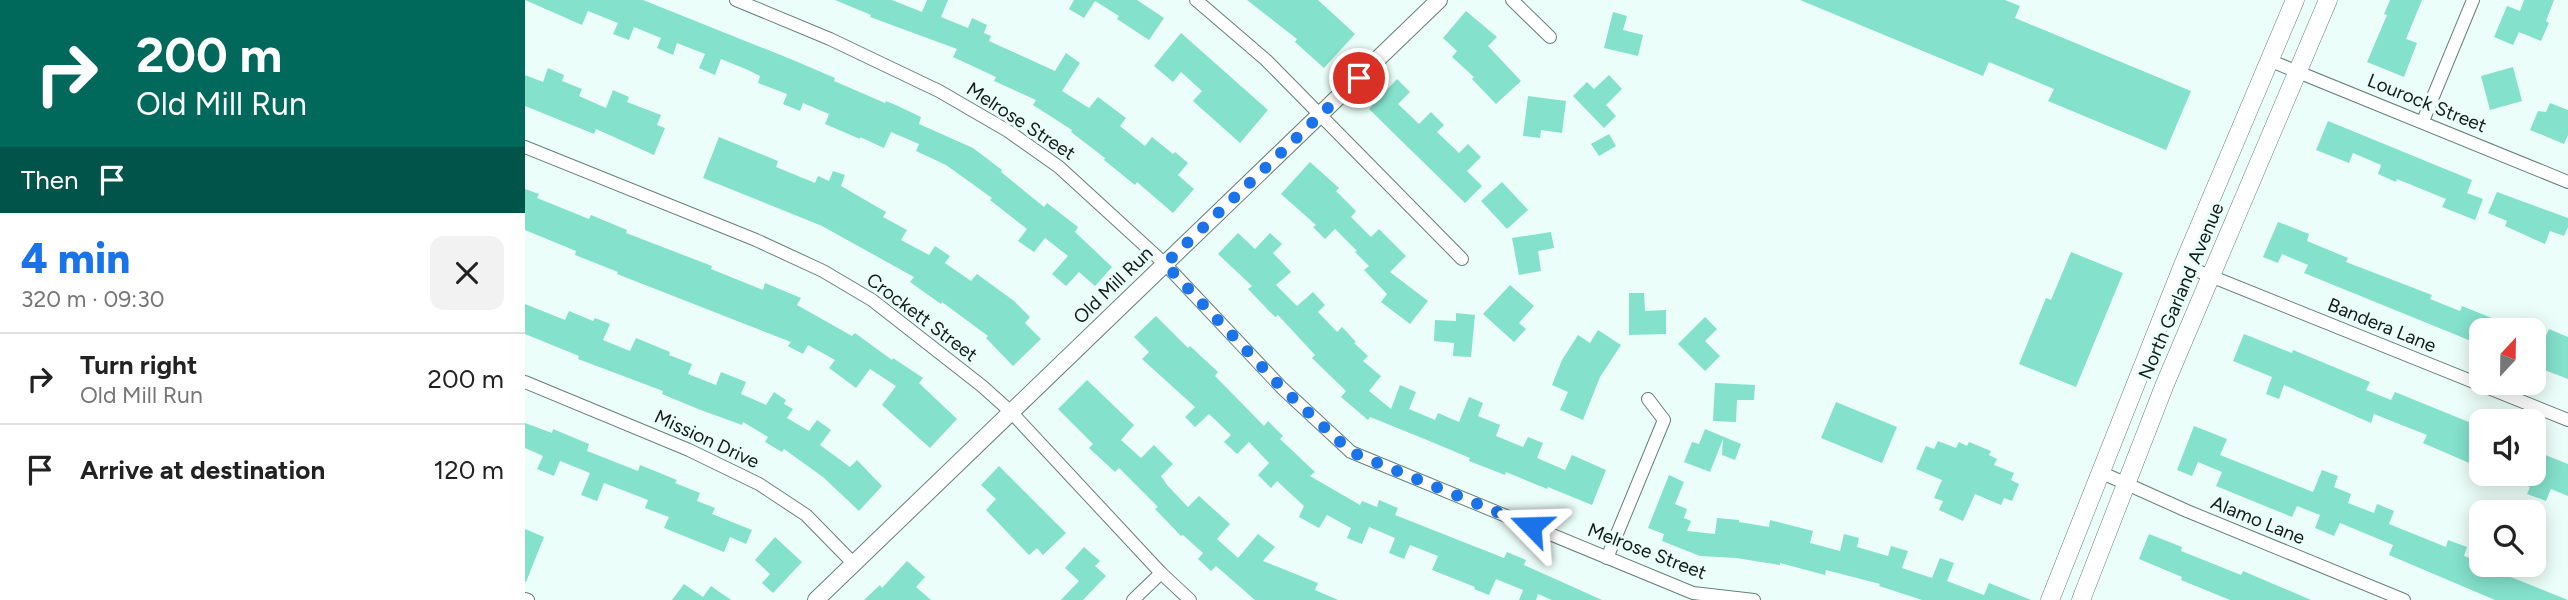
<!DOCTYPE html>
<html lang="en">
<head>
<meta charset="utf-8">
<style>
  body { margin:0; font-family:Figtree,sans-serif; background:#f2f2f2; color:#222; height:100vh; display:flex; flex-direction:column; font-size:26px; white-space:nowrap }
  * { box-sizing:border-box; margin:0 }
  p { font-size:23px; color:#767676 }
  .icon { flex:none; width:38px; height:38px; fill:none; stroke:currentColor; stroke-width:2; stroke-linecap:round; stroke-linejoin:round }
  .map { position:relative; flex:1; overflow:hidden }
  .details { display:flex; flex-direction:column; background:#fff; width:525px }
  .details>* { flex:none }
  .guide { background:#00695c; color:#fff; overflow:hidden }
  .needle { width:46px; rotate:22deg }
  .controls { position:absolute; left:1944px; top:318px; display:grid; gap:14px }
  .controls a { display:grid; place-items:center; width:77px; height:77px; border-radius:14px; background:#fff; box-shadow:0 4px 18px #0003; font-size:35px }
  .pin { position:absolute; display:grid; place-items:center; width:60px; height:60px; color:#fff; margin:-30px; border:4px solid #fff; border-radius:50%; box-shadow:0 2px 7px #0007 }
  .me { position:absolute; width:77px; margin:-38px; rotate:292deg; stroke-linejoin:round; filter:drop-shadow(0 0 5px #0008) }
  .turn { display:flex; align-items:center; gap:24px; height:147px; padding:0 21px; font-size:32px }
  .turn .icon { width:91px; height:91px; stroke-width:2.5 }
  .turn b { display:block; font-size:49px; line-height:60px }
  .then { display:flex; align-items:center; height:66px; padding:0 21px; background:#0003; gap:14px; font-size:26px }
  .round { display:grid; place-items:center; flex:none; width:74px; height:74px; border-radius:14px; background:#f2f2f2 }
  .summary { display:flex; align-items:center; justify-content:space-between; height:119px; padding:0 21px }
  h1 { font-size:42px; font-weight:800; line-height:52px; color:#1a73e8 }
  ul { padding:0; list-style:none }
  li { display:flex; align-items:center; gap:21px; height:91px; padding:0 21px; border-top:2px solid #e0e0e0 }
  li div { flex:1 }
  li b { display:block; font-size:26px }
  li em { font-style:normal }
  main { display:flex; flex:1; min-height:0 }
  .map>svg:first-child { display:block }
  .building { fill:#84e1cb }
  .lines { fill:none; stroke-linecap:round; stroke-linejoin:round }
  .minor-casing { stroke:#658079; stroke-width:14 }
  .tertiary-casing { stroke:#658079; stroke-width:18 }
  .secondary-casing { stroke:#658079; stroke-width:19 }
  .minor { stroke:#fff; stroke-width:12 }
  .tertiary { stroke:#fff; stroke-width:16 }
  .secondary { stroke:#fff; stroke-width:18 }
  .route { stroke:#1a73e8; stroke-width:12; stroke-dasharray:0 21.6 }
  .labels { text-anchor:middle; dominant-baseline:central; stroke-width:6; stroke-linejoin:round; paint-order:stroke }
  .street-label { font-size:19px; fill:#121d1a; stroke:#ecfef9 }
</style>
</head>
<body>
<main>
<section class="details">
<div class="guide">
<div class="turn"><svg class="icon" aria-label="right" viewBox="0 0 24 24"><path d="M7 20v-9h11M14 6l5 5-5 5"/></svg><div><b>200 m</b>Old Mill Run</div></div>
<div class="then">Then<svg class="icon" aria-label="arrive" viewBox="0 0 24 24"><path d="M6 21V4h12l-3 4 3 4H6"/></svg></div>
</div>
<div class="summary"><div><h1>4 min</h1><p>320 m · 09:30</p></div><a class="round"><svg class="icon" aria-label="close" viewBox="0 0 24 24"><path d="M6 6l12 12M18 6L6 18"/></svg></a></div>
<ul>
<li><svg class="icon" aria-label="right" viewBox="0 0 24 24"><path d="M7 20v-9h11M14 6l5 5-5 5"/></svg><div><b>Turn right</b><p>Old Mill Run</p></div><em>200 m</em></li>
<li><svg class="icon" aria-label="arrive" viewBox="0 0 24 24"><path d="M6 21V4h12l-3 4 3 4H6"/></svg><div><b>Arrive at destination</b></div><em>120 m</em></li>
</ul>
</section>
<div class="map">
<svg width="2043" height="600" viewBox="0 0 2043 600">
  <rect width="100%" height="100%" fill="#ecfef9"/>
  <g class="building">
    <path d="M0,0H118L268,60L310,78L309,81L360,103L361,101L373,106L396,117L394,124L448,148L477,170L476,172L519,207L522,203L553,227L550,232L587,267L570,286L554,272L541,286L527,274L543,256L520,238L509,252L493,241L502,229L465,200L467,198L421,165L391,151L394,144L366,132L359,148L335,137V139L300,124L304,114L278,103L275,111L258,104L262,94L233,83L235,76L223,70L196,59L190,75L174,68L180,54L152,43L148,55L132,48L136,38L109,27L104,40L88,34L93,23L63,11L57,25Z"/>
    <path d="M310,0H367L397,12L402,0H423L416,17L443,28L447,18L462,25L459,33L466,36L464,41L530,71L541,53L555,63L537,91L564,108L573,97L601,118L595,126L620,146L627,137L648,154L650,152L663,163L653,175L669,189L648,213L612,182L610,185L579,160L580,158L546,132L547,130L508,105L511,100L469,81L471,77L428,57L432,49L345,17L346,15Z"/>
    <path d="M549,0H612L639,18L624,40L592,19L594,16L570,1L559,18L544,9Z"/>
    <path d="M722,0H793L830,34L799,68L770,42L772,39Z"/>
    <path d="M1275,0H1480L1495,6L1490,18L1666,91L1641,150L1523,101L1529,89L1464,62L1458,76Z"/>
    <path d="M1865,0H1897L1881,39L1892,43L1879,77L1842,62L1862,15L1859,14Z"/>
    <path d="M1999,0H2029L2021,21L2024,23L2016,41L1994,32L1988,45L1969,37L1982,6L1995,11Z"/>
    <path d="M941,11L972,37L963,46L996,81L971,104L947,79L949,77L927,57L932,51L918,38Z"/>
    <path d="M1088,12L1102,16L1098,30L1118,35L1113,56L1079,48Z"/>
    <path d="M656,33L743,110L715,143L668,101L677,91L656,72L648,82L629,66Z"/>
    <path d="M1988,67L1997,101L1965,110L1956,76Z"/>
    <path d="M23,68L39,75L37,81L57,89L54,96L81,108L88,90L104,97L102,102L136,115L132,125L140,128L129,155L71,129L69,134L0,106V75L18,82Z"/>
    <path d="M1084,75L1097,89L1081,105L1091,116L1079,128L1048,96L1062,82L1069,89Z"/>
    <path d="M872,79L885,92L873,104L894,124L906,112L919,125L912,132L934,153L943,144L956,157L942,171L957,186L940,203L844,109Z"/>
    <path d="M1003,96L1041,101L1037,133L1016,130L1015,138L998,136Z"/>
    <path d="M2025,103L2043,110V135L2039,144L2005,130L2013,111L2021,112Z"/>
    <path d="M1803,121L1947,180L1942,193L1958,199L1950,220L1917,207L1921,199L1872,179L1871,182L1853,174L1856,165L1828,153L1824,163L1791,150Z"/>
    <path d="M1084,134L1091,146L1074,156L1066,144Z"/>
    <path d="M194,137L253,161L251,167L290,183L293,176L304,181L308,171L320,175L316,186L361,212L358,217L382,230L376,240L404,255L410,246L425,256L420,263L446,281L452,274L489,301L505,317L500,323L516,339L488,366L461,338L463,336L417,302L416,304L385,282L389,277L297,226L178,178Z"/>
    <path d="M785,162L814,188L811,191L831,211L826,217L846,237L854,229L881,256L865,272L903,301L885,324L856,302L862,294L839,270L844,266L830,252L832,251L810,229L800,239L788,227L791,225L756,194Z"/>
    <path d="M977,182L1003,210L982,229L956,201Z"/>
    <path d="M0,189L14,194L12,198L64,219L66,215L102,230L101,233L187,266L186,269L238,290L240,283L276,298L272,305L327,336L330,333L367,360L368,358L398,378L394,383L432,419L405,448L357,405L371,386L345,369L331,388L304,368L310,360L283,345L278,354L263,346L266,342L92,274L93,272L50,255L51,251L0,230Z"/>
    <path d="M1972,192L2043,218V227L2039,236L2025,231L2020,244L1980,226L1982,221L1963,213Z"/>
    <path d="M1753,222L1784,234L1782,241L1823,258L1821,262L1907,295L1905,299L1935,311L1937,306L1999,331H1956V345L1779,273L1783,265L1757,254L1753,263L1738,257Z"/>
    <path d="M1026,232L1029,248L1013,251L1016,271L994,275L987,238Z"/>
    <path d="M713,233L730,249L745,233L757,244L748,253L766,272L751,285L772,306L788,292L800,305L793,312L812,332L817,327L831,342L829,343L843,356L838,361L856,376L844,391L866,409L875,385L891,392L884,409L910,420L913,413L934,422L944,397L958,403L953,416L975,425L971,436L998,447L1003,437L1018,443L1012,458L1040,470L1047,455L1081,470L1067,505L1023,487L1022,489L981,472L980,475L944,461L945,458L902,440L845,417L843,420L816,397L821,391L787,358L790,355L753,315L750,317L723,289L727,286L693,254Z"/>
    <path d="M1546,252L1598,273L1551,387L1494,364L1521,298L1526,300Z"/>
    <path d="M985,285L1009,306L994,323L1001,329L989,342L958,314Z"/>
    <path d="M1104,293H1119L1120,311L1141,310V334L1104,335Z"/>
    <path d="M0,304L40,320L44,311L68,321L70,318L85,324L78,340L105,351L111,338L145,352L144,355L167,364L163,374L191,385L196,372L221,382L216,394L241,405L249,392L261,400L259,404L268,409L262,418L284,431L292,420L306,430L295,445L325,467L332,460L357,486L334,511L298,477L259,449L257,452L240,442L243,437L218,422L217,425L173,409L137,394L138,391L53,359L54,356L0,334Z"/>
    <path d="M931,313L950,315L946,357L928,356L929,343L909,341L910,320L931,321Z"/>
    <path d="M631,316L663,348L665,346L693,372L690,376L739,426L743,421L758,436L755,439L790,472L785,476L835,505L837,501L852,507L854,500L873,508L870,515L979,558L982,552L1001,560L999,565L1077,600H1027L1013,594L1011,600H994L998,590L971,579L964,595L949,589L950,587L907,570L913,556L885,545L879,559L864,553L870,538L844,527L837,544L822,538L826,528L802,515L794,528L774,517L779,506L752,481L746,488L733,475L744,463L724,442L712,454L699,442L706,435L684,414L670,427L660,417L670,407L617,359L624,352L609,337Z"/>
    <path d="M1180,317L1192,329L1180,341L1195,356L1180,371L1153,344Z"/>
    <path d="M2024,329L2043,337V379L2009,366V333L2020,338Z"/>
    <path d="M1073,330L1096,345L1075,377L1058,420L1035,410L1043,392L1027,385L1037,360L1053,335L1065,343Z"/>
    <path d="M1719,334L1767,353L1768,350L1845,382L1841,390L1866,400L1870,392L1956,427V468L1898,443L1902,435L1849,414L1846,423L1759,385L1754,399L1741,394L1747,377L1708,361Z"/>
    <path d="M562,380L609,425L596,440L616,458L629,445L648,464L636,476L642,485L663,507L674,496L705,524L692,539L713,558L733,534L750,547L738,561L793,583L790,590L813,600H730L691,566L686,571L673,559L678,553L658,535L656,536L630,509L633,507L594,468L590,472L564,448L568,444L533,409Z"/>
    <path d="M1190,383L1230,385L1229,400H1212L1211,422L1188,421Z"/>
    <path d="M1311,402L1372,427L1357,463L1296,438Z"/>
    <path d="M0,423L27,433L28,429L64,444L62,451L113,471L115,465L152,480L150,483L175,493L172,501L190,508L187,514L227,530L221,544L205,537L199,552L139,528L144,517L120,508L123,500L79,483L72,501L56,495L65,473L35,461L29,476L12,469L18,456L0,448Z"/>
    <path d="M1669,426L1702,439L1695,455L1788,492L1797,470L1813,476L1809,487L1826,494L1823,503L1849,513L1852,504L1869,511L1864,524L1921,547L1923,540L1942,547L1939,556L1949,560L1948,562L2043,600H1970L1864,555L1868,545L1815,523L1809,536L1790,528L1795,515L1772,506L1767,517L1691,486L1697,472L1673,462L1667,476L1652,470Z"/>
    <path d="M1180,429L1216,444L1210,460L1197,455L1198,439L1185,472L1159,462L1167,442L1174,444Z"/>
    <path d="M1413,441L1431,448L1434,442L1442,446L1444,442L1466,451L1464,455L1472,459L1469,465L1489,473L1486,480L1494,484L1487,501L1479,498L1476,505L1450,494L1438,521L1414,510L1418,501L1409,498L1417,480L1391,469L1401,446L1409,449Z"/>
    <path d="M2018,454L2043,464V496L2026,489L2021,501L2002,494L2005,487L1974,475L2010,474Z"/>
    <path d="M474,466L541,533L518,555L512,548L504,555L461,510L471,499L456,485Z"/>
    <path d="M1144,475L1159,482L1150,504L1162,509L1159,518L1166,521L1162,531L1190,534L1192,518L1214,520V522L1244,527L1245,520L1288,531L1285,543L1315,551L1319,534L1334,538L1332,547L1363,556L1366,546L1383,551L1377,568L1407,578L1415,558L1429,563L1422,581L1459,595L1464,583L1506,600H1397L1354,586L1355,584L1301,570L1300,575L1255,563V565L1211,558L1175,556L1137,541L1139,534L1123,528Z"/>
    <path d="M0,529L19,537L1,582H0Z"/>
    <path d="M1624,534L1657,547L1656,551L1716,575L1718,571L1786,600H1705L1656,580L1657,577L1614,559Z"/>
    <path d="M250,537L277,562L248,593L237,583L245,574L230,560Z"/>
    <path d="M559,547L575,561L570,566L581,576L558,600H536L554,581L540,568Z"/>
    <path d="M382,561L400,577L391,587L406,600H339L355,585L357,588Z"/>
    <path d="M159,584L178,597L186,586L206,600H147Z"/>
  </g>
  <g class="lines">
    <defs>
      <g id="minor">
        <path d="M211,0L305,39L414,91L483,131L534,167L640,264L757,388L826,452L1168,593L1229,600"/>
        <path d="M671,0L741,60L937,259"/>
        <path d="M987,0L1025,37"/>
        <path d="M1746,61L2043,182"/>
        <path d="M1898,121L1948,0"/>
        <path d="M0,147L231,240L298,271L347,300L457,386L486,412L636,573L665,600"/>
        <path d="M1658,265L2043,420"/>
        <path d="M0,382L164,450L234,484L281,515L328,563"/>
        <path d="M1575,472L1662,511L1879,600"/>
        <path d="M1082,558L1139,420L1123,399"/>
        <path d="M0,599L3,600"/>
        <path d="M608,600L636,573"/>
      </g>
      <path id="tertiary" d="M291,600L914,0"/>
      <g id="secondary">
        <path d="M1525,600L1658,265L1770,0"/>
        <path d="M1556,600L1640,384L1803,0"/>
      </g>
    </defs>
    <use href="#minor" class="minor-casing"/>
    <use href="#tertiary" class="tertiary-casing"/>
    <use href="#secondary" class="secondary-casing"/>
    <use href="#minor" class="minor"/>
    <use href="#tertiary" class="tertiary"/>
    <use href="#secondary" class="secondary"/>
  </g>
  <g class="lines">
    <path class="route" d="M834,78L640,264L757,388L826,452L1006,526"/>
  </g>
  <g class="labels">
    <g class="street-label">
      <text transform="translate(1902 103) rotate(22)">Lourock Street</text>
      <text transform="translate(496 121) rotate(33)">Melrose Street</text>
      <text transform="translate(588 285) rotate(-44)">Old Mill Run</text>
      <text transform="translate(1656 291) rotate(-67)">North Garland Avenue</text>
      <text transform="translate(397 317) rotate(37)">Crockett Street</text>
      <text transform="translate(1857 325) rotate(22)">Bandera Lane</text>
      <text transform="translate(182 439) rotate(25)">Mission Drive</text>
      <text transform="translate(1733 520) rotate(22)">Alamo Lane</text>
      <text transform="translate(1122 551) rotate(21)">Melrose Street</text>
    </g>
  </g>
</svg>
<div class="controls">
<a><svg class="needle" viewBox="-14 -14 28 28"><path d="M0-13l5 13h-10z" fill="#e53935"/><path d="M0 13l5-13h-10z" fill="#767676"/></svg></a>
<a><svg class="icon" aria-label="sound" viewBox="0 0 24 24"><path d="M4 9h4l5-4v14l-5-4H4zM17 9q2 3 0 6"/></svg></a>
<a><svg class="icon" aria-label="search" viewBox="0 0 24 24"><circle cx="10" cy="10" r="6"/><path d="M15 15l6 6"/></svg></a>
</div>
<div class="pin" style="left:834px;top:78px;background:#d93025"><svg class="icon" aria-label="arrive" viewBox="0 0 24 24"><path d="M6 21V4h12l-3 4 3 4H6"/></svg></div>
<svg class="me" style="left:1006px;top:526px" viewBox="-20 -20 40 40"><path d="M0-17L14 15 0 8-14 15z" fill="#1a73e8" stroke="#fff" stroke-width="4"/></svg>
</div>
</main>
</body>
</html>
